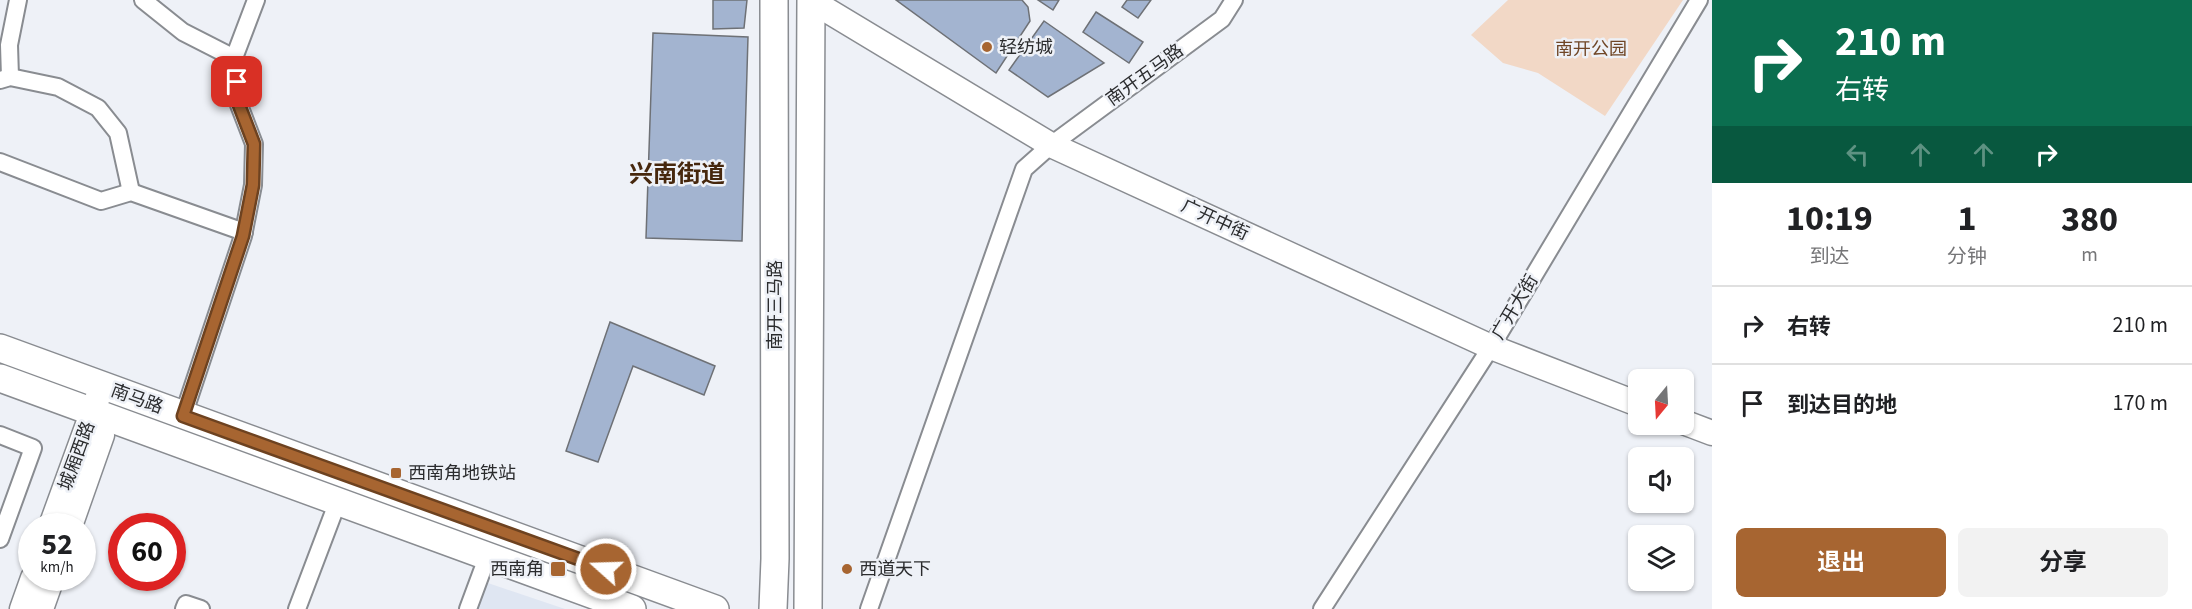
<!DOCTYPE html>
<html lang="zh">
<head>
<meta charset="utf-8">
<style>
  body { margin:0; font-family:"Source Sans 3","Noto Sans SC",sans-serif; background:#f2f2f2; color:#202124; height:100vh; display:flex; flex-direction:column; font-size:22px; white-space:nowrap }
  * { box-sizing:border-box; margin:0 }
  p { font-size:20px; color:#757577 }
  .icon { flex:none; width:33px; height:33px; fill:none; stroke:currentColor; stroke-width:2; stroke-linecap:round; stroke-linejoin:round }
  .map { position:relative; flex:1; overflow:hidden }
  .drawer { display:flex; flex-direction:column; background:#fff; width:480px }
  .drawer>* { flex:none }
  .top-card { background:#0b6e4f; color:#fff; overflow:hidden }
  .needle { width:39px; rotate:198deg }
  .tools { position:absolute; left:1628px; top:369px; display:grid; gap:12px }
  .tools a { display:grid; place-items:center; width:66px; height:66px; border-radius:9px; background:#fff; box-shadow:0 2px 4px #0004; font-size:30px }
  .speed { position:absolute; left:18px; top:513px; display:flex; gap:12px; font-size:30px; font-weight:700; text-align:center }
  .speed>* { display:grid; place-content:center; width:78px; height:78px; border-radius:50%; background:#fff; box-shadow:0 2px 4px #0004; line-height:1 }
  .speed small { font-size:15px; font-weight:400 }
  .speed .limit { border:9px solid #d22; background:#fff; color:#111 }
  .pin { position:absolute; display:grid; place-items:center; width:51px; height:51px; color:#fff; margin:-26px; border-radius:12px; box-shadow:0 3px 9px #0006 }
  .me { position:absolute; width:66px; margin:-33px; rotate:290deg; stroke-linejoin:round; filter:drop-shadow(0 0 4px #0008) }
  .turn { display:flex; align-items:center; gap:21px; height:126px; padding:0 24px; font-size:27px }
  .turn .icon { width:78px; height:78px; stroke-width:2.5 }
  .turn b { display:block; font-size:42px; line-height:51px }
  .lanes { display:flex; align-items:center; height:57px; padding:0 24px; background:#0003; justify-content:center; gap:30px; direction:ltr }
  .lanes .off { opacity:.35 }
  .eta { display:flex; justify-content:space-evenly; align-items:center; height:102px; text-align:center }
  .eta b { font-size:36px; font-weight:700; line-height:42px }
  .cta { display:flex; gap:12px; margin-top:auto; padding:12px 24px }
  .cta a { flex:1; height:69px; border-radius:9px; background:#a76531; color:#fff; font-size:24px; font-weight:700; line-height:69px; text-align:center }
  .cta a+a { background:#f2f2f2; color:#202124 }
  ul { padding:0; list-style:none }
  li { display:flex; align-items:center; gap:18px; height:78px; padding:0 24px; border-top:2px solid #e0e0e0 }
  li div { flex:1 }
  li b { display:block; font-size:22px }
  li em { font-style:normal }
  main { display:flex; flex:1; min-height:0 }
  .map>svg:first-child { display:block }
  .built { fill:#dfe6f2 }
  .green { fill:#f2d8c6 }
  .building { fill:#a3b4d0; stroke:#6e7176; stroke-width:1.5 }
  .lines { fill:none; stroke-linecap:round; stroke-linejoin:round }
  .street-casing { stroke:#898c91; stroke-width:20 }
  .secondary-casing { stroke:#898c91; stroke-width:27 }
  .primary-casing { stroke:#898c91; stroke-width:30 }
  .street { stroke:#fff; stroke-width:16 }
  .secondary { stroke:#fff; stroke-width:24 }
  .primary { stroke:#fff; stroke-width:27 }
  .route-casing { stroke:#6d4220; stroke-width:15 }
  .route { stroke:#a76531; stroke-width:10 }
  .poi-dot { fill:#a76531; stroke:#eef1f7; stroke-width:2 }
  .labels { text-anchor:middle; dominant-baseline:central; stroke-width:5; stroke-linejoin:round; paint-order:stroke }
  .poi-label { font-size:18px; fill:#2b2c2e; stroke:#eef1f7; text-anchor:start }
  .park-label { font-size:18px; fill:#704626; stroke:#eef1f7 }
  .street-label { font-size:18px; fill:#2b2c2e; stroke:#eef1f7 }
  .district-label { font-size:24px; font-weight:bold; fill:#46270d; stroke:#eef1f7 }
</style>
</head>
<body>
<main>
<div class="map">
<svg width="1712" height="609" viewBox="0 0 1712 609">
  <rect width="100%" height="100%" fill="#eef1f7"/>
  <path class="built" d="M485,582L565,609H475Z"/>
  <path class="green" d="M1508,0H1683L1605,116L1538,73L1503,63L1471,35Z"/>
  <g class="building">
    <path d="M713,0H747L744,28L713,29Z"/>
    <path d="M896,0H1022L1028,7L1030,21L996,73Z"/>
    <path d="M1038,0H1059L1053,10Z"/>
    <path d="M1127,0H1151L1138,18L1122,7Z"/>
    <path d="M1096,12L1143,42L1129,63L1083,32Z"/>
    <path d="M1044,21L1104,63L1048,97L1009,70Z"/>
    <path d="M653,33L748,37L742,241L646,238Z"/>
    <path d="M610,322L715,366L704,395L633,366L598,462L566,451Z"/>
  </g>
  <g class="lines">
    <defs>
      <g id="street">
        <path d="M143,0L183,32L234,58"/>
        <path d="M10,77L9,45L18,0"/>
        <path d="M0,80L10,77L58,87L98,108L118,133L131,192"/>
        <path d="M0,162L101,201L131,192L244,232"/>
        <path d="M183,416L243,236L253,185L254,144L239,105L234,58L256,0"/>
        <path d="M0,435L33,448L0,539"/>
        <path d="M184,609L186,604L201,609"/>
        <path d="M297,609L338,501"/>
        <path d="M468,609L488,555"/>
        <path d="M869,609L1024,169L1051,145L1222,19L1234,0"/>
        <path d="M1322,609L1491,347L1699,0"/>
      </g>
      <g id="secondary">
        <path d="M810,0L1051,145L1491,347L1638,404"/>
        <path d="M1683,422L1712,433"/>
        <path d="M51,526L99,394"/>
        <path d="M70,526L102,435"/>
        <path d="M22,609L33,578"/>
        <path d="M41,609L52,578"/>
      </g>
      <g id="primary">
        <path d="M0,348L715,609"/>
        <path d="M0,378L632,609"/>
        <path d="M773,609L775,559L774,0"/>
        <path d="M808,609L811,0"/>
      </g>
    </defs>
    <use href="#street" class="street-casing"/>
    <use href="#secondary" class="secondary-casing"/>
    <use href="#primary" class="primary-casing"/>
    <use href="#street" class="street"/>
    <use href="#secondary" class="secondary"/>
    <use href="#primary" class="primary"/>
  </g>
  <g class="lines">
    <defs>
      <path id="route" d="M237,82L239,105L254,144L253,185L243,236L183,416L606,569"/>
    </defs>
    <use href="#route" class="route-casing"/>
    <use href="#route" class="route"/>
  </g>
  <g class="poi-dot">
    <circle cx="987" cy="47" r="6"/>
    <rect x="390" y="467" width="12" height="12" rx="3"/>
    <rect x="550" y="561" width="16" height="16" rx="3"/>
    <circle cx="847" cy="569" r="6"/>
  </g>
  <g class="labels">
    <g class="poi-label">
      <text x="999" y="47">轻纺城</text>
      <text x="408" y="473">西南角地铁站</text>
      <text x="544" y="569" text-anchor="end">西南角</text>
      <text x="859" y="569">西道天下</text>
    </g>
    <g class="park-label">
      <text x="1591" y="49">南开公园</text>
    </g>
    <g class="street-label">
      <text transform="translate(1145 75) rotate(-36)">南开五马路</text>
      <text transform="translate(1215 220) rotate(25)">广开中街</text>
      <text transform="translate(775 305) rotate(-90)">南开三马路</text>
      <text transform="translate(1515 307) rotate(-59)">广开大街</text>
      <text transform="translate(137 399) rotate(20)">南马路</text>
      <text transform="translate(77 456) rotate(-70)">城厢西路</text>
    </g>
    <g class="district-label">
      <text x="677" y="174">兴南街道</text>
    </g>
  </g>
</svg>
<div class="tools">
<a><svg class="needle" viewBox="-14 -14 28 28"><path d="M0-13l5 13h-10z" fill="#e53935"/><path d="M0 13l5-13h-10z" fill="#757577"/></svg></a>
<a><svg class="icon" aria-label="sound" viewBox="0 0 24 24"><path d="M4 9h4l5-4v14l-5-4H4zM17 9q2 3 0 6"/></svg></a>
<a><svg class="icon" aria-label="layers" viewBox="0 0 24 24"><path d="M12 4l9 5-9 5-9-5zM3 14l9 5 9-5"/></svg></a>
</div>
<div class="speed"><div>52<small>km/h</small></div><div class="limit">60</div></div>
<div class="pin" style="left:237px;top:82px;background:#d93025"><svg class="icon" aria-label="arrive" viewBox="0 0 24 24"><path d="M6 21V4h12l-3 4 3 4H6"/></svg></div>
<svg class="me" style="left:606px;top:569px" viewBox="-20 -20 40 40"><circle r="17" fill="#a76531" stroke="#fff" stroke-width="3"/><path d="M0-11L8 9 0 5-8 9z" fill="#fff"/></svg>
</div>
<section class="drawer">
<div class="top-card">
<div class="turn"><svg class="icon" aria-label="right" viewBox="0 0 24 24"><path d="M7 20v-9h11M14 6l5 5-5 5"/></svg><div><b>210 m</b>右转</div></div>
<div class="lanes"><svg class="icon off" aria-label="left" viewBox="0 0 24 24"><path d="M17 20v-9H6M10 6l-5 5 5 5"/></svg><svg class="icon off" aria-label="ahead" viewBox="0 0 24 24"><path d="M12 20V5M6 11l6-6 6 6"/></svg><svg class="icon off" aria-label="ahead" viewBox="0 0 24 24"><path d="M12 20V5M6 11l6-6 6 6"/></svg><svg class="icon" aria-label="right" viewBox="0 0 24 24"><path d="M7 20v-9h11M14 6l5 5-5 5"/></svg></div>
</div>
<div class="eta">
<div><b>10:19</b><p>到达</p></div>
<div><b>1</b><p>分钟</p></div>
<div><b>380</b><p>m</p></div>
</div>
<ul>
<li><svg class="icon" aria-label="right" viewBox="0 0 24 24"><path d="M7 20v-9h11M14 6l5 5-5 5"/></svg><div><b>右转</b></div><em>210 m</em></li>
<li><svg class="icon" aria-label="arrive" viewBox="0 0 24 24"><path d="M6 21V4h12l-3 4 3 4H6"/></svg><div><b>到达目的地</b></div><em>170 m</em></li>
</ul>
<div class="cta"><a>退出</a><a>分享</a></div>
</section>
</main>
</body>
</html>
